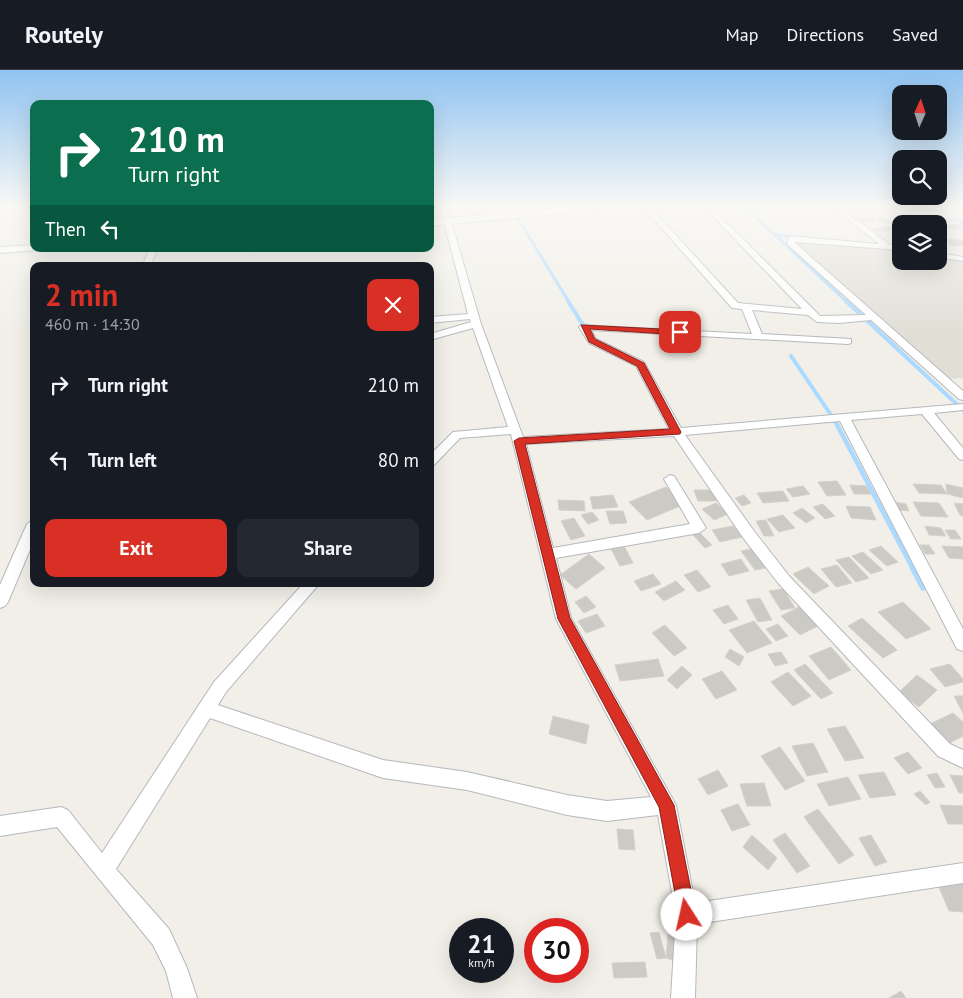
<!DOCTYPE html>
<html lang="en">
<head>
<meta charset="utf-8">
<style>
  body { margin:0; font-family:"PT Sans",sans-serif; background:#242831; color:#f1f3f6; height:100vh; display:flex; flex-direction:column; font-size:19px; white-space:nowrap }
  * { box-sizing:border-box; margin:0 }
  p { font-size:16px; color:#9ea1a6 }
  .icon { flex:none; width:28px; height:28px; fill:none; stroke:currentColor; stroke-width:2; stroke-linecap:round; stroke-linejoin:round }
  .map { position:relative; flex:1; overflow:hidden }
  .panel { position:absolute; left:30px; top:192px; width:404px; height:325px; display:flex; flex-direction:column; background:#171b24; border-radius:10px; box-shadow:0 5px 20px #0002 }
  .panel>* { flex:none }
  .top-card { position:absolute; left:30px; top:30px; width:404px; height:152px; border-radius:10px; box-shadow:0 5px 20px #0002; background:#0b6e4f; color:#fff; overflow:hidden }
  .needle { width:32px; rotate:3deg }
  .tools { position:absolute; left:892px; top:15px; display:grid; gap:10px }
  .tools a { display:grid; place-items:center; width:55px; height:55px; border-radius:10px; background:#171b24; box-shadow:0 5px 20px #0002; font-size:25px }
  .speed { position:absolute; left:449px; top:848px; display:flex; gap:10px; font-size:25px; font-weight:700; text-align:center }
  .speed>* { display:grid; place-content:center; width:65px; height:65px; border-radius:50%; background:#171b24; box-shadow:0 5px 20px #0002; line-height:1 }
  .speed small { font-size:12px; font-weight:400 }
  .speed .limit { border:8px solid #d22; background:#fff; color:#111 }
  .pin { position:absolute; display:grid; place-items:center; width:42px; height:42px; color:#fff; margin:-21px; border-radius:10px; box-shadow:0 2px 8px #0006 }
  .me { position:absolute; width:55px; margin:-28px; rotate:350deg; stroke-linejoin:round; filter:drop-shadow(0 0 4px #0008) }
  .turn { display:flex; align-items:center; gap:18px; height:105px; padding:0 15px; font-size:22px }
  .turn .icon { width:65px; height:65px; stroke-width:2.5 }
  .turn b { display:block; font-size:35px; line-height:42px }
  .then { display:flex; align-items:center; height:48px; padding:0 15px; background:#0003; gap:10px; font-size:19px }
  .round { display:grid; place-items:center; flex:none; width:52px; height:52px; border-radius:10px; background:#242831 }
  .summary { display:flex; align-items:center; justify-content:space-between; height:85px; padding:0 15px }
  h1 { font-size:30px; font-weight:700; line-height:38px; color:#d93025 }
  .primary-button { display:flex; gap:10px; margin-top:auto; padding:10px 15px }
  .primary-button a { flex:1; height:58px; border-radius:10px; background:#d93025; color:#fff; font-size:20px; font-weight:700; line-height:58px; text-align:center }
  .primary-button a+a { background:#242831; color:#f1f3f6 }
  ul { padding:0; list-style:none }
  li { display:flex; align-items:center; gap:15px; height:75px; padding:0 15px }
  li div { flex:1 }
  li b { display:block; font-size:19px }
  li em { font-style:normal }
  header { display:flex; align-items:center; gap:30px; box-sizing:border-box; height:70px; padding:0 25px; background:#171b24; border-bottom:1px solid #363941 }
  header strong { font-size:24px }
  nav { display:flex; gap:28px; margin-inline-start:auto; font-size:18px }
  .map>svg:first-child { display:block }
  .education { fill:#e1ded6 }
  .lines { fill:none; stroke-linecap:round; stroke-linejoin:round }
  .stream-far3 { stroke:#aadaff; stroke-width:3 }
  .stream-far2 { stroke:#aadaff; stroke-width:4 }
  .stream-far1 { stroke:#aadaff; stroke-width:4.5 }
  .stream { stroke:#aadaff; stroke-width:5.5 }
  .building { fill:#cccac5; stroke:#d6d1c6 }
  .street-casing { stroke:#b5b8bc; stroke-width:2 }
  .secondary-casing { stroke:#b6babf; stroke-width:2 }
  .street { fill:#fff; fill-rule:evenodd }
  .secondary { fill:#fff; fill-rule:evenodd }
  .route { fill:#d93025; stroke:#8d1f18 }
</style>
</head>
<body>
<header>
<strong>Routely</strong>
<nav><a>Map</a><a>Directions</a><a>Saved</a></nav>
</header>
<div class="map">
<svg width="963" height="928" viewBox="0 0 963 928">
  <rect width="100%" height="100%" fill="#f1efe8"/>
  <path class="education" d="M794,172L901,178V191H939V185L963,190V308L945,309Z"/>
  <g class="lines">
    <g class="stream-far3">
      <path d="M745,137L847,232"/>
      <path d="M940,137L963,154"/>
      <path d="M518,149L569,232"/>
      <path d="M776,165L795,167"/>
    </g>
    <g class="stream-far2">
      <path d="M568,231L583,255L588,256"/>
      <path d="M846,231L963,340"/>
      <path d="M791,286L835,351"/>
    </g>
    <path class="stream-far1" d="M834,349L914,501"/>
    <path class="stream" d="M913,499L923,518"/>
  </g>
  <g class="building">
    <path d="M840,137H862L868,143H845Z"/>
    <path d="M908,137H937L942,142L911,141Z"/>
    <path d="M871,147L877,151L862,152L856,148Z"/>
    <path d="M876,147H885L893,154H883Z"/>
    <path d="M888,148H896L904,154H901L900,159Z"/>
    <path d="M905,148H929L935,153L910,152Z"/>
    <path d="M934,148H951L956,152H938Z"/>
    <path d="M942,154L960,155L963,159H947Z"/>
    <path d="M893,156L899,160L876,162L872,159Z"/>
    <path d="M944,169L963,170V176L950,175Z"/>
    <path d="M837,411L846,425L827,426L818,412Z"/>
    <path d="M913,414L941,415L947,424L919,423Z"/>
    <path d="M946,414L963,418V428L947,424Z"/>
    <path d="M850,415L866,416L871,424H854Z"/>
    <path d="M803,416L810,424L793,427L786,419Z"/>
    <path d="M666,417L685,434L647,450L629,432Z"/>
    <path d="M694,420H712L717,431H698Z"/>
    <path d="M783,421L789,431L763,433L757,423Z"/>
    <path d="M613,425L618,437L593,439L590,427Z"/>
    <path d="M744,425L751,433L742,436L735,428Z"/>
    <path d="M558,430L584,431L585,441L559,440Z"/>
    <path d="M894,432L906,434L909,441L897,440Z"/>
    <path d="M913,432L939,433L948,447L921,446Z"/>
    <path d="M716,433L728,444L714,450L702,439Z"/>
    <path d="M954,433L963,434V446L960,445Z"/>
    <path d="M823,434L835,446L825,449L813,437Z"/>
    <path d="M846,436L870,437L876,450L851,448Z"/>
    <path d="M802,438L815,448L806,453L793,443Z"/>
    <path d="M606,441H623L627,453L610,454Z"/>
    <path d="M592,442L599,450L588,454L581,445Z"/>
    <path d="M783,445L795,458L779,462L767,449Z"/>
    <path d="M574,448L585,466L571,470L561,451Z"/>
    <path d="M766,450L774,466H764L756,451Z"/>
    <path d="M733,456L742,467L720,472L712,460Z"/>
    <path d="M925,456L941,458L946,466L929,465Z"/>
    <path d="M945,460H955L961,469H951Z"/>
    <path d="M699,462L712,475L705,478L693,465Z"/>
    <path d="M920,475H929L935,484H925Z"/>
    <path d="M624,476L633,493L620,496L611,479Z"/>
    <path d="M881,476L898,492L887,496L869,480Z"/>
    <path d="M942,476L963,477V489L949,488Z"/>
    <path d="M751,479L766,498L755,500L741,481Z"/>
    <path d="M863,482L883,500L871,504L852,486Z"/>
    <path d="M589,484L605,498L576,519L560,505Z"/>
    <path d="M849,487L869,508L856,512L836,490Z"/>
    <path d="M741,489L749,501L729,506L721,494Z"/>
    <path d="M837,495L852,513L836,517L821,499Z"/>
    <path d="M808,497L829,516L814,524L793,504Z"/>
    <path d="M697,500L711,517L698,522L684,505Z"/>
    <path d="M653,504L661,514L641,521L634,511Z"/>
    <path d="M676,511L685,520L664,531L655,522Z"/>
    <path d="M783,519L795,538L781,540L769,521Z"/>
    <path d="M586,526L596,537L584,543L575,532Z"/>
    <path d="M760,528L772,550L758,552L746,530Z"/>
    <path d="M903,532L931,559L906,569L878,542Z"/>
    <path d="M728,535L738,549L724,554L713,540Z"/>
    <path d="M799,537L818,556L800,565L781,546Z"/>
    <path d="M597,544L605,556L586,563L578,551Z"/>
    <path d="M862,548L897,580L883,588L848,556Z"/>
    <path d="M754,551L772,573L747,583L729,560Z"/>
    <path d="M778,554L788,566L776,571L766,559Z"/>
    <path d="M665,555L687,578L674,586L652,563Z"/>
    <path d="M831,577L851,600L829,610L809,586Z"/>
    <path d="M730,579L744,587L739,596L725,587Z"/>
    <path d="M781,582L788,593L775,596L768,584Z"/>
    <path d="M658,589L664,606L620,611L615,595Z"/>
    <path d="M805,594L833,623L821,629L794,600Z"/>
    <path d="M950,594L963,609V612L945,617L930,599Z"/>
    <path d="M682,596L692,605L677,619L667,610Z"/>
    <path d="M722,601L737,620L716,629L702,609Z"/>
    <path d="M788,602L811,626L793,636L771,612Z"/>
    <path d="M917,605L937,620L919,637L899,622Z"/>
    <path d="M954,626H963V643Z"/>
    <path d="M953,643L963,652V666L948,674L930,654Z"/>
    <path d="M553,646L589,655L586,674L549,664Z"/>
    <path d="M845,656L864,688L845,691L827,659Z"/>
    <path d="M813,673L828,702L807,706L792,676Z"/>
    <path d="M780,677L805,711L785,720L761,686Z"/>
    <path d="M908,682L922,698L908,704L894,688Z"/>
    <path d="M718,700L728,716L708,725L698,709Z"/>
    <path d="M884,702L896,725L870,728L858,705Z"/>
    <path d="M937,703L945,717L935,718L927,705Z"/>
    <path d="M950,705L963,706V723H959Z"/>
    <path d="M848,707L861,729L829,736L817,714Z"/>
    <path d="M764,713L771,736H747L740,714Z"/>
    <path d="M920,721L930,732L926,735L914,724Z"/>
    <path d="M738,734L750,755L732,761L721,740Z"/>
    <path d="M940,735L963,736V754H948Z"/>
    <path d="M818,739L854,785L839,794L804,747Z"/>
    <path d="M617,759L633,760L635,780L619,779Z"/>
    <path d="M785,763L810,796L797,803L773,770Z"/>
    <path d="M752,765L777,788L768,800L743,777Z"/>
    <path d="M871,765L887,792L875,796L859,768Z"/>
    <path d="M936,810L963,811V842L949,841Z"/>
    <path d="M659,862L666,888L657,889L650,863Z"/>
    <path d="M668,864L681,868L679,892L666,888Z"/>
    <path d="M645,892L647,907L614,908L612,893Z"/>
    <path d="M901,921L906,928H889Z"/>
  </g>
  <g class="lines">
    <defs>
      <g id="street">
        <path d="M440,137H447L481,254L523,367L669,359L636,296L589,273L579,257L581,255L752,264L742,239L732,238L643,137H650L738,233L802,239L704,137H711L820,246L866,245L787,174L790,166L879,174L832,137H840L890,175L901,176V180L794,172L963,321V330L959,329L871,250L839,253L817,252L808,245L752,240L762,264L851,269V273L848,274L591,260L596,269L644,292L681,358L963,334V340L934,343L963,378V390L959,389L922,344L851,350L963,559V581L957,579L840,351L685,365L754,461L789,506L950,674L963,680V698L938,686L779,514L744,469L674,366L526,374L553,478L690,454L664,409L670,405L674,406L706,458L699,463L556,488L571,548L676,735L695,833L963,793V813L697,854L695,928H671L676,845L658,745L607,751L567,745L467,720L383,708L210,648L116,799L169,859L187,898L197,928H173L166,901L153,875L57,757L0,766V746L61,737L68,740L102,783L214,612L303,514H319L226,622L218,635L383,690L467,702L567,725L607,731L651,727L556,549L511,364L460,368L434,395L430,396V385L453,362L508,357L473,258L430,270V264L471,252L470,249L430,253V247L468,244Z"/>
        <path d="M150,179H158L150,196H142Z"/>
        <path d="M939,183L963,187V191L939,187Z"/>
        <path d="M34,449V470L8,532L5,536L0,538V515L27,454Z"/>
      </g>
      <g id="secondary">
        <path d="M565,137H605L600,140L430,156V150Z"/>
        <path d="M34,175V179H39L38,180L0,183V177Z"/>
      </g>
    </defs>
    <use href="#street" class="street-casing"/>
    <use href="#secondary" class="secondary-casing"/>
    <use href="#street" class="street"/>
    <use href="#secondary" class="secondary"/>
  </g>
  <linearGradient id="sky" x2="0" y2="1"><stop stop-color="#8fc3f1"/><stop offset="0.51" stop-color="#f9f8f5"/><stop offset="1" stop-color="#f9f8f5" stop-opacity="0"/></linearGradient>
  <rect width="963" height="267" fill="url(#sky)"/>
  <path class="route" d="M581,255L680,260L684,262L680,265L590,259L595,269L644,293L681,362L680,364L525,374L570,548L674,735L696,845L694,852L687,854L681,852L679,845L659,737L558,549L514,371L519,368L670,359L637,296L589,272Z"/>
</svg>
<div class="tools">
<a><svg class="needle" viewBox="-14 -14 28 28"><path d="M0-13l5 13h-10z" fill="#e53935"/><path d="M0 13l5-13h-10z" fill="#9ea1a6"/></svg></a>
<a><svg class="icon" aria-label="search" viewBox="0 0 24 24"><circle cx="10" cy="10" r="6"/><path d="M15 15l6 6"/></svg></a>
<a><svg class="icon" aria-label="layers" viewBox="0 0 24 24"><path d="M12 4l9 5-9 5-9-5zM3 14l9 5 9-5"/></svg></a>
</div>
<div class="speed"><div>21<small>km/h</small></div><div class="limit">30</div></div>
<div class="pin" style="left:680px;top:262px;background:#d93025"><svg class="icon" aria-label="arrive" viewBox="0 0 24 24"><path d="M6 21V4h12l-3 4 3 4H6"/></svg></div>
<svg class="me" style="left:687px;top:845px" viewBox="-20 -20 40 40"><circle r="19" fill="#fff"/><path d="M0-13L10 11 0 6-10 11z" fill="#d93025"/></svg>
<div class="top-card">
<div class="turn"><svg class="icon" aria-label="right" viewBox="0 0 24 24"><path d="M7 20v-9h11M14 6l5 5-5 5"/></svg><div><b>210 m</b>Turn right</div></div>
<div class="then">Then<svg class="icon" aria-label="left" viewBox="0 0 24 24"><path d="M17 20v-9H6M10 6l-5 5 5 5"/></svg></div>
</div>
<section class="panel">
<div class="summary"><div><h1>2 min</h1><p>460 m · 14:30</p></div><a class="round" style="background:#d93025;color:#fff"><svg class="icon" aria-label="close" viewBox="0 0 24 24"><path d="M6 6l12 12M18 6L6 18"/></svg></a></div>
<ul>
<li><svg class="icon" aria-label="right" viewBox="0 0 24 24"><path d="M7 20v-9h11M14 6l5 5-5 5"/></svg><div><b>Turn right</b></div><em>210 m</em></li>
<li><svg class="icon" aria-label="left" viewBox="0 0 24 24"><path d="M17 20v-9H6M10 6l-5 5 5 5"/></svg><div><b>Turn left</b></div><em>80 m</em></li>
</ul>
<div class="primary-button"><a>Exit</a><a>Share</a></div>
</section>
</div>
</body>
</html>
